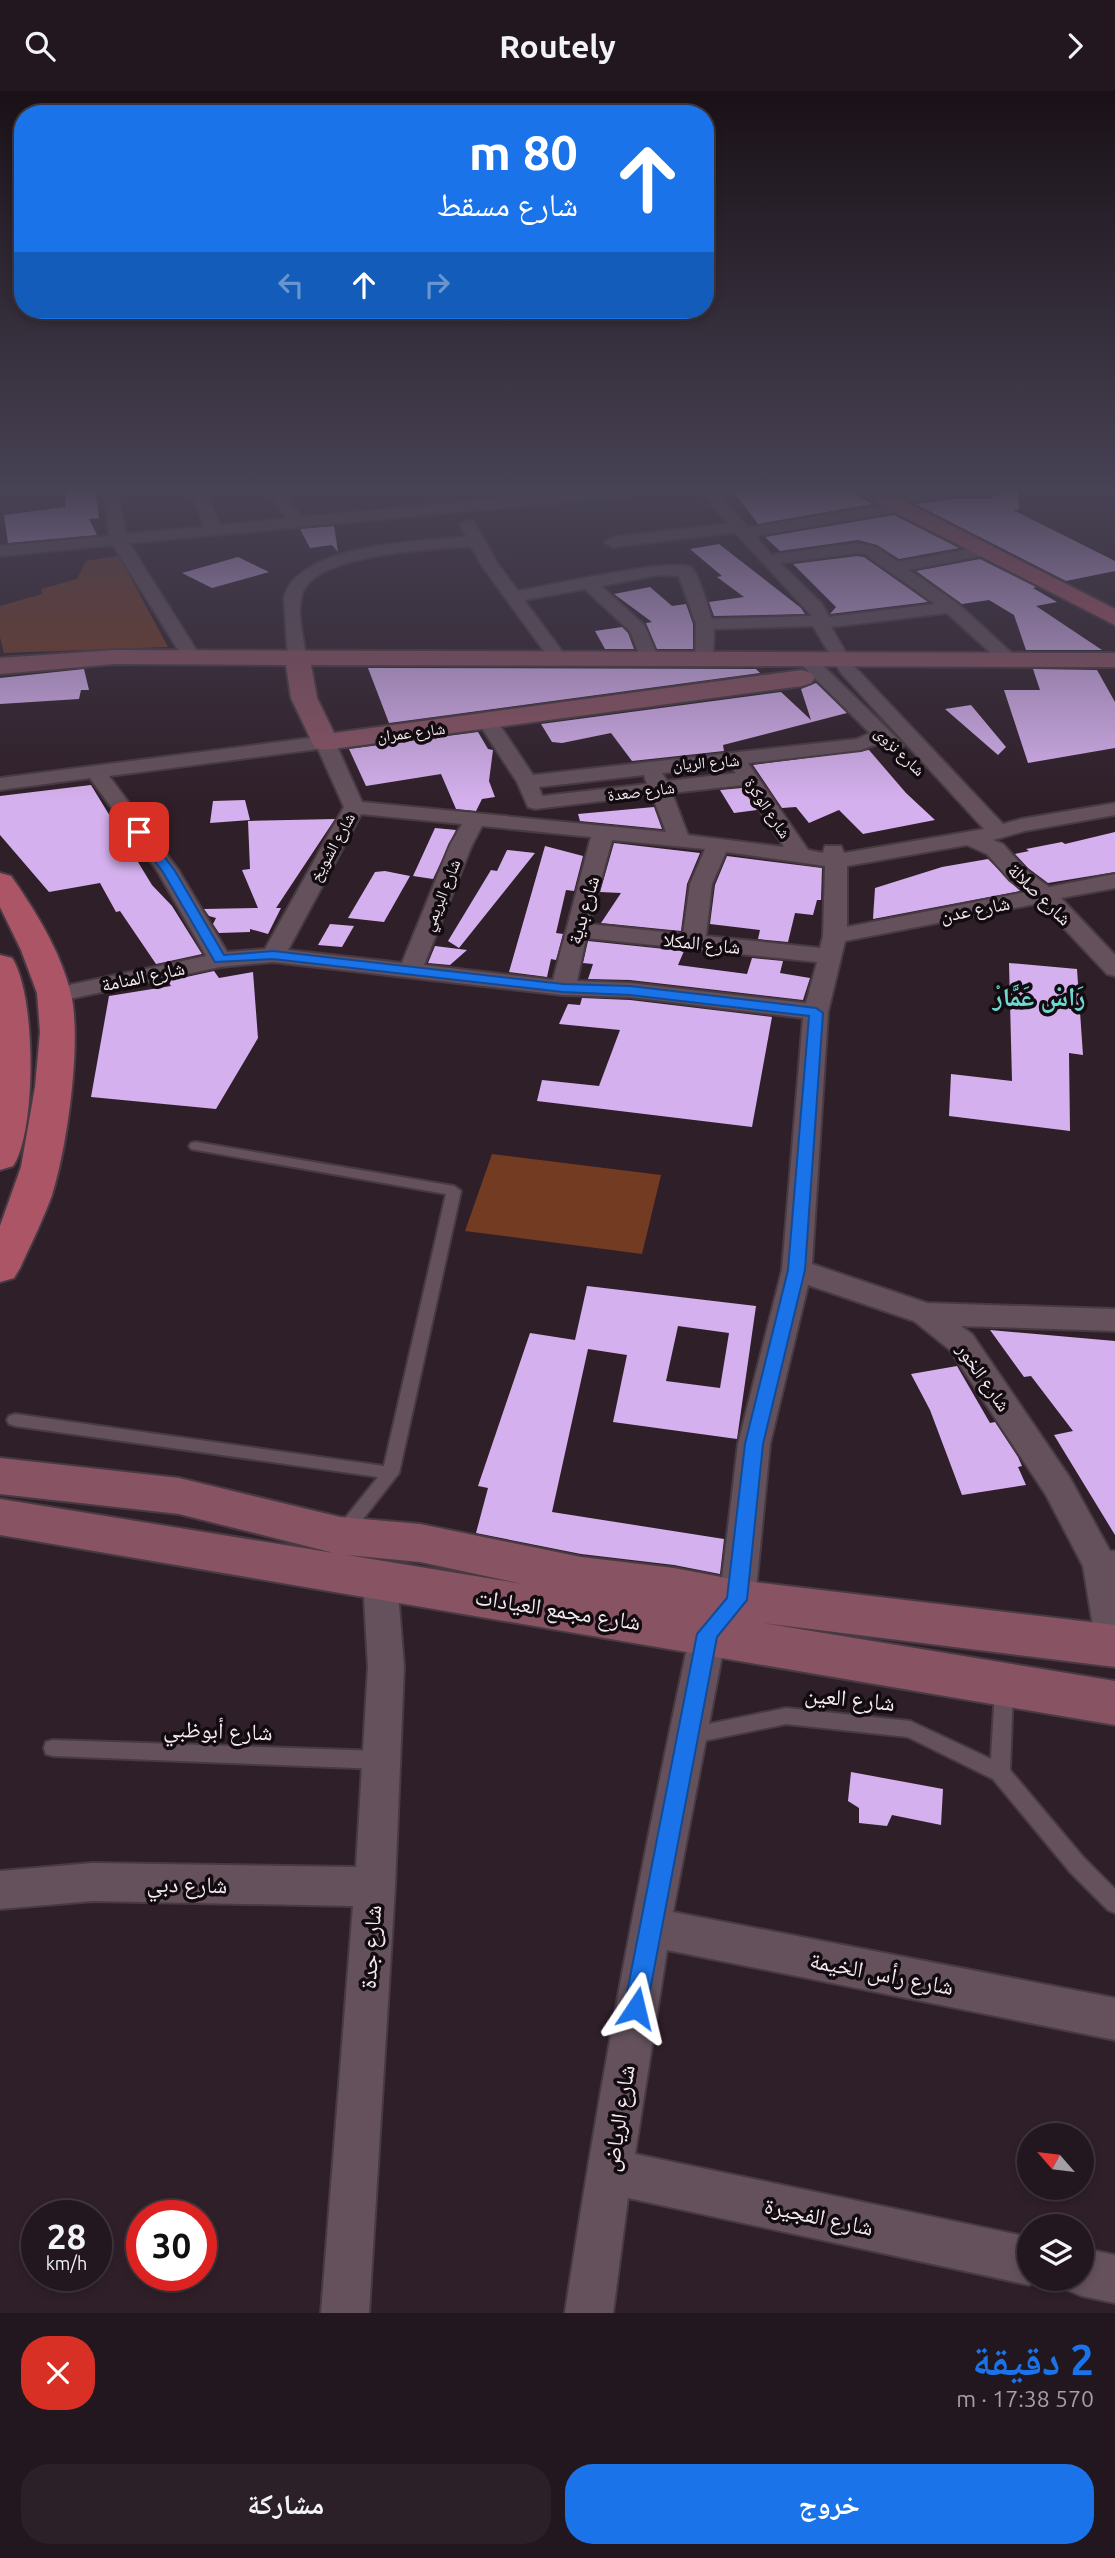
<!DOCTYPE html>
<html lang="ar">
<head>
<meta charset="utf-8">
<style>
  body { margin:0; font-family:Ubuntu,"Noto Naskh Arabic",sans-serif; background:#2b2028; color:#f1f3f6; direction:rtl; height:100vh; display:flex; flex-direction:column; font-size:26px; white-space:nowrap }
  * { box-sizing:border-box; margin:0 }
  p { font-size:23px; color:#a39fa4 }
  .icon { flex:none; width:38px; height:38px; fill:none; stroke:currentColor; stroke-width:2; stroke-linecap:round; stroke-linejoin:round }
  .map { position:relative; height:2222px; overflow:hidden; direction:ltr }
  .sheet { display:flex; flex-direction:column; background:#23171f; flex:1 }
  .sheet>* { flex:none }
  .banner { position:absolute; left:14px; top:14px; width:700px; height:214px; border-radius:28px; box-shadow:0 4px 10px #0003,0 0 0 2px #40363d; direction:rtl; background:#1a73e8; color:#fff; overflow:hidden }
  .needle { width:46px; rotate:298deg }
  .buttons { position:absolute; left:1017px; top:2032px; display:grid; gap:14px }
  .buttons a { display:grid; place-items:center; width:77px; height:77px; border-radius:50%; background:#23171f; box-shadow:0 4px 10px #0003,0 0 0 2px #40363d; font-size:35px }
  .speed { position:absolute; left:21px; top:2109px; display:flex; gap:14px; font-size:35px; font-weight:700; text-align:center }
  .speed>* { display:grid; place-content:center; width:91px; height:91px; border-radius:50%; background:#23171f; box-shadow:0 4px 10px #0003,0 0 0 2px #40363d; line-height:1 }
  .speed small { font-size:18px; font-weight:400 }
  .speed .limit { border:10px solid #d22; background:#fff; color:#111 }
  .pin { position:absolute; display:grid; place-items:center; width:60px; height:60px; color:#fff; margin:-30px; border-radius:14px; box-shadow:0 4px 10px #0006 }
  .me { position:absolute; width:77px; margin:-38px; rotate:10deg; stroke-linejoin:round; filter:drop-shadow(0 0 5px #0008) }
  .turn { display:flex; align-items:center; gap:24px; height:147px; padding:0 21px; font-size:32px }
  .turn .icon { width:91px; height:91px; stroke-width:2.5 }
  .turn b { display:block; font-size:49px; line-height:60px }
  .lanes { display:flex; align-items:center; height:66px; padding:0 21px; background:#0003; justify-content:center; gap:35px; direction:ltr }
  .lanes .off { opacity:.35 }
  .round { display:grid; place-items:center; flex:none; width:74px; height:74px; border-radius:28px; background:#2b2028 }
  .head { display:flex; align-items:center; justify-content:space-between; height:119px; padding:0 21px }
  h1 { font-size:42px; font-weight:700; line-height:52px; color:#1a73e8 }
  .button { display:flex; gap:14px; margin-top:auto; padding:14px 21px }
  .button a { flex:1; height:80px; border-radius:28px; background:#1a73e8; color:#fff; font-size:28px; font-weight:700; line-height:80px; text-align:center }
  .button a+a { background:#2b2028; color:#f1f3f6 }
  header { display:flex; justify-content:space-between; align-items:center; height:91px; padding:0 21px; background:#23171f; font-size:32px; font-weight:700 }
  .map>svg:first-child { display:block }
  .green { fill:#743b23 }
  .building { fill:#d5b0ee; fill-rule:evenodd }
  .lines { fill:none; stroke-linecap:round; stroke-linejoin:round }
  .lane-casing { stroke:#473a42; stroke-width:4 }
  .street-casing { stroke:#473a42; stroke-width:4 }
  .secondary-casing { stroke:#473a42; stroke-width:4 }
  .primary-casing { stroke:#473a42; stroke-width:4 }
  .lane { fill:#64515c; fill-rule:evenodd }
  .street { fill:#64515c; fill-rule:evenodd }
  .secondary { fill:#885362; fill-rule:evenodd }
  .primary { fill:#ac5567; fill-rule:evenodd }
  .route { fill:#1a73e8; stroke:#114b97; stroke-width:2 }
  .labels { text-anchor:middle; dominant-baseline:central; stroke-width:7; stroke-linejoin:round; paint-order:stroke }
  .far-street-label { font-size:16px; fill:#f5e9f0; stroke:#120b0f }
  .street-label { font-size:19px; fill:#f5e9f0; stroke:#120b0f }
  .near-street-label { font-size:23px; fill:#f5e9f0; stroke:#120b0f }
  .district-label { font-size:26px; font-weight:bold; fill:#6dd9d1; stroke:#120b0f }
</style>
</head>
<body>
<header><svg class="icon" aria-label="forward" viewBox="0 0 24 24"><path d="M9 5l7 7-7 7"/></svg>Routely<svg class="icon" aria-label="search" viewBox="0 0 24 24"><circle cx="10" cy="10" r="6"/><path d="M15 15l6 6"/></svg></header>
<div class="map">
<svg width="1115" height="2222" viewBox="0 0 1115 2222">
  <rect width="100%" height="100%" fill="#2f1f29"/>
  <g class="green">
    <path d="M119,465L168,556L4,562L0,546V515L42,503L41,498L77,488L86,470Z"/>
    <path d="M492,1063L661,1084L642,1163L465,1140Z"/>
  </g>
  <g class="building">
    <path d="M66,400H92V403H96L99,427L89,428L97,444L8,452L4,424L65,416Z"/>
    <path d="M733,400H855L860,406L872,413L758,433Z"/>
    <path d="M1001,400H1018L1019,418L1013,419L1115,470V480L1066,490L915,413L953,408H991Z"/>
    <path d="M894,424L959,457L899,468L877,454L858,449L780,460L765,446Z"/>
    <path d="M334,435L338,461L332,454L310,457L300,438Z"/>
    <path d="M719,453L801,517L805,523L714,525L709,511L744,506L717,486L722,485L690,458Z"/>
    <path d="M857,465L864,466L928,511L830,523L836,516L793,473Z"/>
    <path d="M238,466L269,481L212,497L182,482Z"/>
    <path d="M980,468L1036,496L1033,497L1057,511L1036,515L1102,559H1026L1014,524L989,509L962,513L916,480Z"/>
    <path d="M650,496L672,515L686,513L693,533V558H657L646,532L652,531L614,503Z"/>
    <path d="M622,536L628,542L634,558H605L595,540Z"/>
    <path d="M368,577L756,578L760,582L389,632Z"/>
    <path d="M84,578L89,599H81L79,608L0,613V587Z"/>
    <path d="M1033,578L1097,579L1115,611V657L1028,672L1004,599H1040Z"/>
    <path d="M816,592L847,622L723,654L724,660L632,670L611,642L562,652L552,651L541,633L781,601L811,629L801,598Z"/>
    <path d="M971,614L1006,656L998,664L945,618Z"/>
    <path d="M478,641L488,658L493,659L489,690L495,706L482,708L476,720L456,718L441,683L366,695L349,658Z"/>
    <path d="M869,659L906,702L935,729L863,743L839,719L809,732L796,716L782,717L753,674Z"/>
    <path d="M91,694L152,794L172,815L202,863L156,873L120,820L116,821L100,792L49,801L0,744V705Z"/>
    <path d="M742,697L757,719L734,722L720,699Z"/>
    <path d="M245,709L250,729L210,732L213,710Z"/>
    <path d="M654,716L662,738L580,730L578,723Z"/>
    <path d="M335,728L276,817H281L268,843L250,838V841L219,842L213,833L216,827L209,825L204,818L258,817L242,779L250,778L248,730Z"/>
    <path d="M435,737L456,739L433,788L413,785Z"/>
    <path d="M1115,741V781L1048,792L1028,777L1015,763L1029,760L1026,758L1062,751L1065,753Z"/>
    <path d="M614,752L700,762L687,793L681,840L601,832L621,802L600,801Z"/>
    <path d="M545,755L583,765L574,800L566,799L556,842L563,843L556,869L551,868L547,886L509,881Z"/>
    <path d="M507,759L535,762L459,857L448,850L491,779L497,780Z"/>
    <path d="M727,765L822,777L821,809H817L813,824L795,822L788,851L758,848L760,839L710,833L715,794Z"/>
    <path d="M988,768L1020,800L873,828L875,797L942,776Z"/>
    <path d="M385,780L410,785L384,831L348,827L375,781Z"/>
    <path d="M330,833L354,835L342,856L318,854Z"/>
    <path d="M588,850L684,860L678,874L747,883L752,867L783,870L780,882L810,887L803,909L630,889L588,888L593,873L583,872Z"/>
    <path d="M435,855L467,859L450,874L428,872Z"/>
    <path d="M1009,872L1077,878L1083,964L1069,962L1070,1040L949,1025L951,983L1012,990Z"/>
    <path d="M214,880L219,887L253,881L258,947L216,1018L91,1006L109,905L171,895L168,890Z"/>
    <path d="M582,907L630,909L772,926L752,1036L537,1010L542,989L599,995L620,939L559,933L568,913L580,914Z"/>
    <path d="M587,1195L756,1215L737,1348L613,1331L627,1264L588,1258L552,1421L724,1448L720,1483L674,1474L581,1463L476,1442L488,1397L478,1395L530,1242L575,1249ZM678,1235L729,1242L720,1297L666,1290Z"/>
    <path d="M990,1239L1115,1250V1444L1054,1344L1073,1340L1031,1285L1024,1286Z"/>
    <path d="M957,1275L990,1332L995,1331L1018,1366L1022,1375L1018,1376L1026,1394L962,1404L930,1319L911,1283Z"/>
    <path d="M851,1681L943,1698L941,1734L892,1724L887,1735L859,1732V1717L848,1710Z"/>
  </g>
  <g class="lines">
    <defs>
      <g id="lane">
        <path d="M196,1051L454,1095L461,1100L399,1382L349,1446L343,1448L337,1446L334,1441L378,1386L15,1335L9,1333L7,1329L9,1325L15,1323L384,1375L446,1103L191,1058L189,1055L191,1052Z"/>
        <path d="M1004,1590L1011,1592L1013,1598L1010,1679L1084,1767L1115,1798V1822L1108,1819L1070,1781L993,1688L908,1646L786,1633L689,1653L682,1651L680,1645L682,1639L689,1637L786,1617L910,1630L991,1668L995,1598L997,1592Z"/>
        <path d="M53,1649L381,1660L388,1663L391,1669L388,1675L381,1678L53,1665L46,1663L44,1657L46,1651Z"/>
      </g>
      <g id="street">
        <path d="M102,400H117L126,443L204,436L191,400H205L220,434L286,428L268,400H282L301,426L579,400H634L626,405L129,452L200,565L191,570L182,565L113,454L0,465V455L110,445Z"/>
        <path d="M701,400H716L748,437L881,414L876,410C892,396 974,400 998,400L991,405H953L900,412L904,416L896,421L755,445L771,464L857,452L876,456L898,471L986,455L992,457L994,460L992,463L909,479L957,512L1015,565L1018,569L1015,573H1003L947,522L831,536L853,574L1003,733L1021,728L1115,712V724L1025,740L993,749L1003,753L1026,779L1049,796L1115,783V797L1061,807L1115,864V885L1107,883L1040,812L845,850L828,921L812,1173L927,1212L1115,1218V1240L961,1235L972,1243L1070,1387L1110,1460H1115V1574L1102,1570L1097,1559L1083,1475L1046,1404L950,1259L914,1230L808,1194L770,1353L755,1509L725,1549L673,1821L1115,1907V1949L667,1859L635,2063L1029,2146V2188H1044L1029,2194L628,2107L613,2222H565C599,1994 642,1768 690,1543L695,1532L720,1504L738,1353L782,1179L803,927L630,906L563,904L273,871L220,876L55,911L46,909L43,904L46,899L206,865L158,781L90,687L0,699V687L325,645L335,651L362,711L666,741L652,704L535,718L528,716L517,691L478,631L481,627H495L533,684L857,648L870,642L800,572L797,568L800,564H812L904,654L894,660L887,658L880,652L861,659L748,672L808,759L823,762L825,755H841L844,762L984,738L841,582L813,535L714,538L713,567L704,572L698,571L695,567L696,533L679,485L658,484L601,495L644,534L659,568L650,573L641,568L630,540L585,498L524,509L567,567L558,572L552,571L483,476L471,455C435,458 315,462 302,503C296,522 304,547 306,567L297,572L288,567L284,508C295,453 422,450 467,446L460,434L468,429L474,431L497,472L518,500C543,496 678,465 692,477C699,484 708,517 712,528L812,525L735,441L613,456L605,451L613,446L728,433ZM857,462L865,463L935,513L829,526L822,513L780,472ZM318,658L344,716L265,858L227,861L179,780L109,685ZM730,674L736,682L667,690L662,682ZM644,684L647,693L542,705L539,696ZM743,694L784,756L688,744L672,702ZM361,723L462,733L450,754L402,872L288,859ZM482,735L591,746L553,889L424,874L472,754ZM612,749L705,758L690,793L683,843L589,833ZM967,754L987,763L1010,789L1026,801L847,836V775ZM726,761L825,775L823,845L820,857L706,845L712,793ZM586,847L817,871L806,912L630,892L577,890Z"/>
        <path d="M380,1475L392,1479L397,1489L404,1576L395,1796L369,2222H321L353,1815L93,1810L0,1818V1780L93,1772L356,1776L368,1576L363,1489L368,1479Z"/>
        <path d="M1082,2157L1115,2164V2212L1082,2205L1065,2198L1061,2188H1082Z"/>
      </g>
      <g id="secondary">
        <path d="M115,559L1115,562V576L311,574L317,607L334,642L802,579L811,582L815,587L811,592L802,595L325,659L315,657L312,651L291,607L286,574L115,573L0,583V567Z"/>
        <path d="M0,1367L179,1387L340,1426L420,1433L581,1466L674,1477L737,1489L1115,1534V1576L763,1532L1115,1590V1634L0,1444V1408L334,1462L179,1423L0,1403ZM347,1464L420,1471L523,1493Z"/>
      </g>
      <g id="primary">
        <path d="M858,400H884L1115,518V534L861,404Z"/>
        <path d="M0,782L11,785C35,819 61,861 71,903C82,951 67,1057 52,1104C43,1129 31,1153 20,1177L14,1187L0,1191V1135L21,1076L35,996L40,941L37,902L21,859L0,816Z"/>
        <path d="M0,864L12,867C36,903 37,1039 13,1075L0,1079Z"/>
      </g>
    </defs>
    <use href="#lane" class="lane-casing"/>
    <use href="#street" class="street-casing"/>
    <use href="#secondary" class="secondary-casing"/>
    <use href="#primary" class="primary-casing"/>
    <use href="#lane" class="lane"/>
    <use href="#street" class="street"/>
    <use href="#secondary" class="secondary"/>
    <use href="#primary" class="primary"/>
  </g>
  <linearGradient id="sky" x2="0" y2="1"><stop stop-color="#1a1117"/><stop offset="0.56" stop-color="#474254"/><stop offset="1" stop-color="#474254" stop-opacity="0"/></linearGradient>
  <rect width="1115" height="711" fill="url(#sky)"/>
  <path class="route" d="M139,738L144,739L175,780L224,864L273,860L563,893L630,895L816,917L823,922L805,1179L763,1353L747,1509L717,1546L645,1926L636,1929L628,1926L624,1917L697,1543L727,1507L745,1353L788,1179L809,925L630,904L563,901L273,868L215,871L163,781L133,741Z"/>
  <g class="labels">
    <g class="far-street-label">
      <text transform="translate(411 641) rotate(-7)">شارع عمران</text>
      <text transform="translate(900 660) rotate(44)">شارع نزوى</text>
      <text transform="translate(706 671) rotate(-4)">شارع الريان</text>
      <text transform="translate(641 700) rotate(-7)">شارع صعدة</text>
      <text transform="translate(768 717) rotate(56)">شارع الوكرة</text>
      <text transform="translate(332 756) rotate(-61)">شارع الشويخ</text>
      <text transform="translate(441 804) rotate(-68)">شارع البريمي</text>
    </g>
    <g class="street-label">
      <text transform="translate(1040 803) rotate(44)">شارع صلالة</text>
      <text transform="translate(975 818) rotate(-11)">شارع عدن</text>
      <text transform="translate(583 819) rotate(-74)">شارع بدية</text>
      <text transform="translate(702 852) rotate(6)">شارع المكلا</text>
      <text transform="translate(143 885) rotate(-12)">شارع المنامة</text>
      <text transform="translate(984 1286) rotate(55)">شارع الخور</text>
    </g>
    <g class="near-street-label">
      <text transform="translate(558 1518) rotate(9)">شارع مجمع العيادات</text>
      <text transform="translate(850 1607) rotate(6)">شارع العين</text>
      <text transform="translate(218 1639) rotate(2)">شارع أبوظبي</text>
      <text transform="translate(187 1793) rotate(1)">شارع دبي</text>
      <text transform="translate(370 1856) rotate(-86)">شارع جدة</text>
      <text transform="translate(882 1882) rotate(11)">شارع رأس الخيمة</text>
      <text transform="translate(618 2027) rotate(-81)">شارع الرياض</text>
      <text transform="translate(819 2125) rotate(12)">شارع الفجيرة</text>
    </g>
    <g class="district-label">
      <text x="1039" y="905">رَاسْ عَمَّارْ</text>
    </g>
  </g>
</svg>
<div class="buttons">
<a><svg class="needle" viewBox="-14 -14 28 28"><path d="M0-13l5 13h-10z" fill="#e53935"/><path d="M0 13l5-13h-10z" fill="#a39fa4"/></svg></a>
<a><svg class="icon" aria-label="layers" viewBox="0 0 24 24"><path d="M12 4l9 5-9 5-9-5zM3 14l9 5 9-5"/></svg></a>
</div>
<div class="speed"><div>28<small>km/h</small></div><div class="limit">30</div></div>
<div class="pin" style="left:139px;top:741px;background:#d93025"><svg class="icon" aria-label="arrive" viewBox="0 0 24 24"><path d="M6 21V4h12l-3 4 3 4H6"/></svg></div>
<svg class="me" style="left:636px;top:1917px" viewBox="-20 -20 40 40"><path d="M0-17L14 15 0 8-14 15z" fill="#1a73e8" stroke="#fff" stroke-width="4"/></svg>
<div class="banner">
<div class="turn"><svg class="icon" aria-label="ahead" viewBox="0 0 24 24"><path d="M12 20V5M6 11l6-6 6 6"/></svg><div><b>80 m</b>شارع مسقط</div></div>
<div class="lanes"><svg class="icon off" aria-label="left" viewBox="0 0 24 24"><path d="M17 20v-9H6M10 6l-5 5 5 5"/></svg><svg class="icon" aria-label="ahead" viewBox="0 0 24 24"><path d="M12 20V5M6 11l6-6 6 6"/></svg><svg class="icon off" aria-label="right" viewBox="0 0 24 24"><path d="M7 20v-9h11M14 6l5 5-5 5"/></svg></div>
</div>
</div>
<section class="sheet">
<div class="head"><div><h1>2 دقيقة</h1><p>570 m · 17:38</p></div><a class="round" style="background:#d93025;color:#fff"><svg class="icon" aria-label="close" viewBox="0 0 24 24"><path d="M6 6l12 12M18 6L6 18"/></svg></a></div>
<div class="button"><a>خروج</a><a>مشاركة</a></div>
</section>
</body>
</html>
